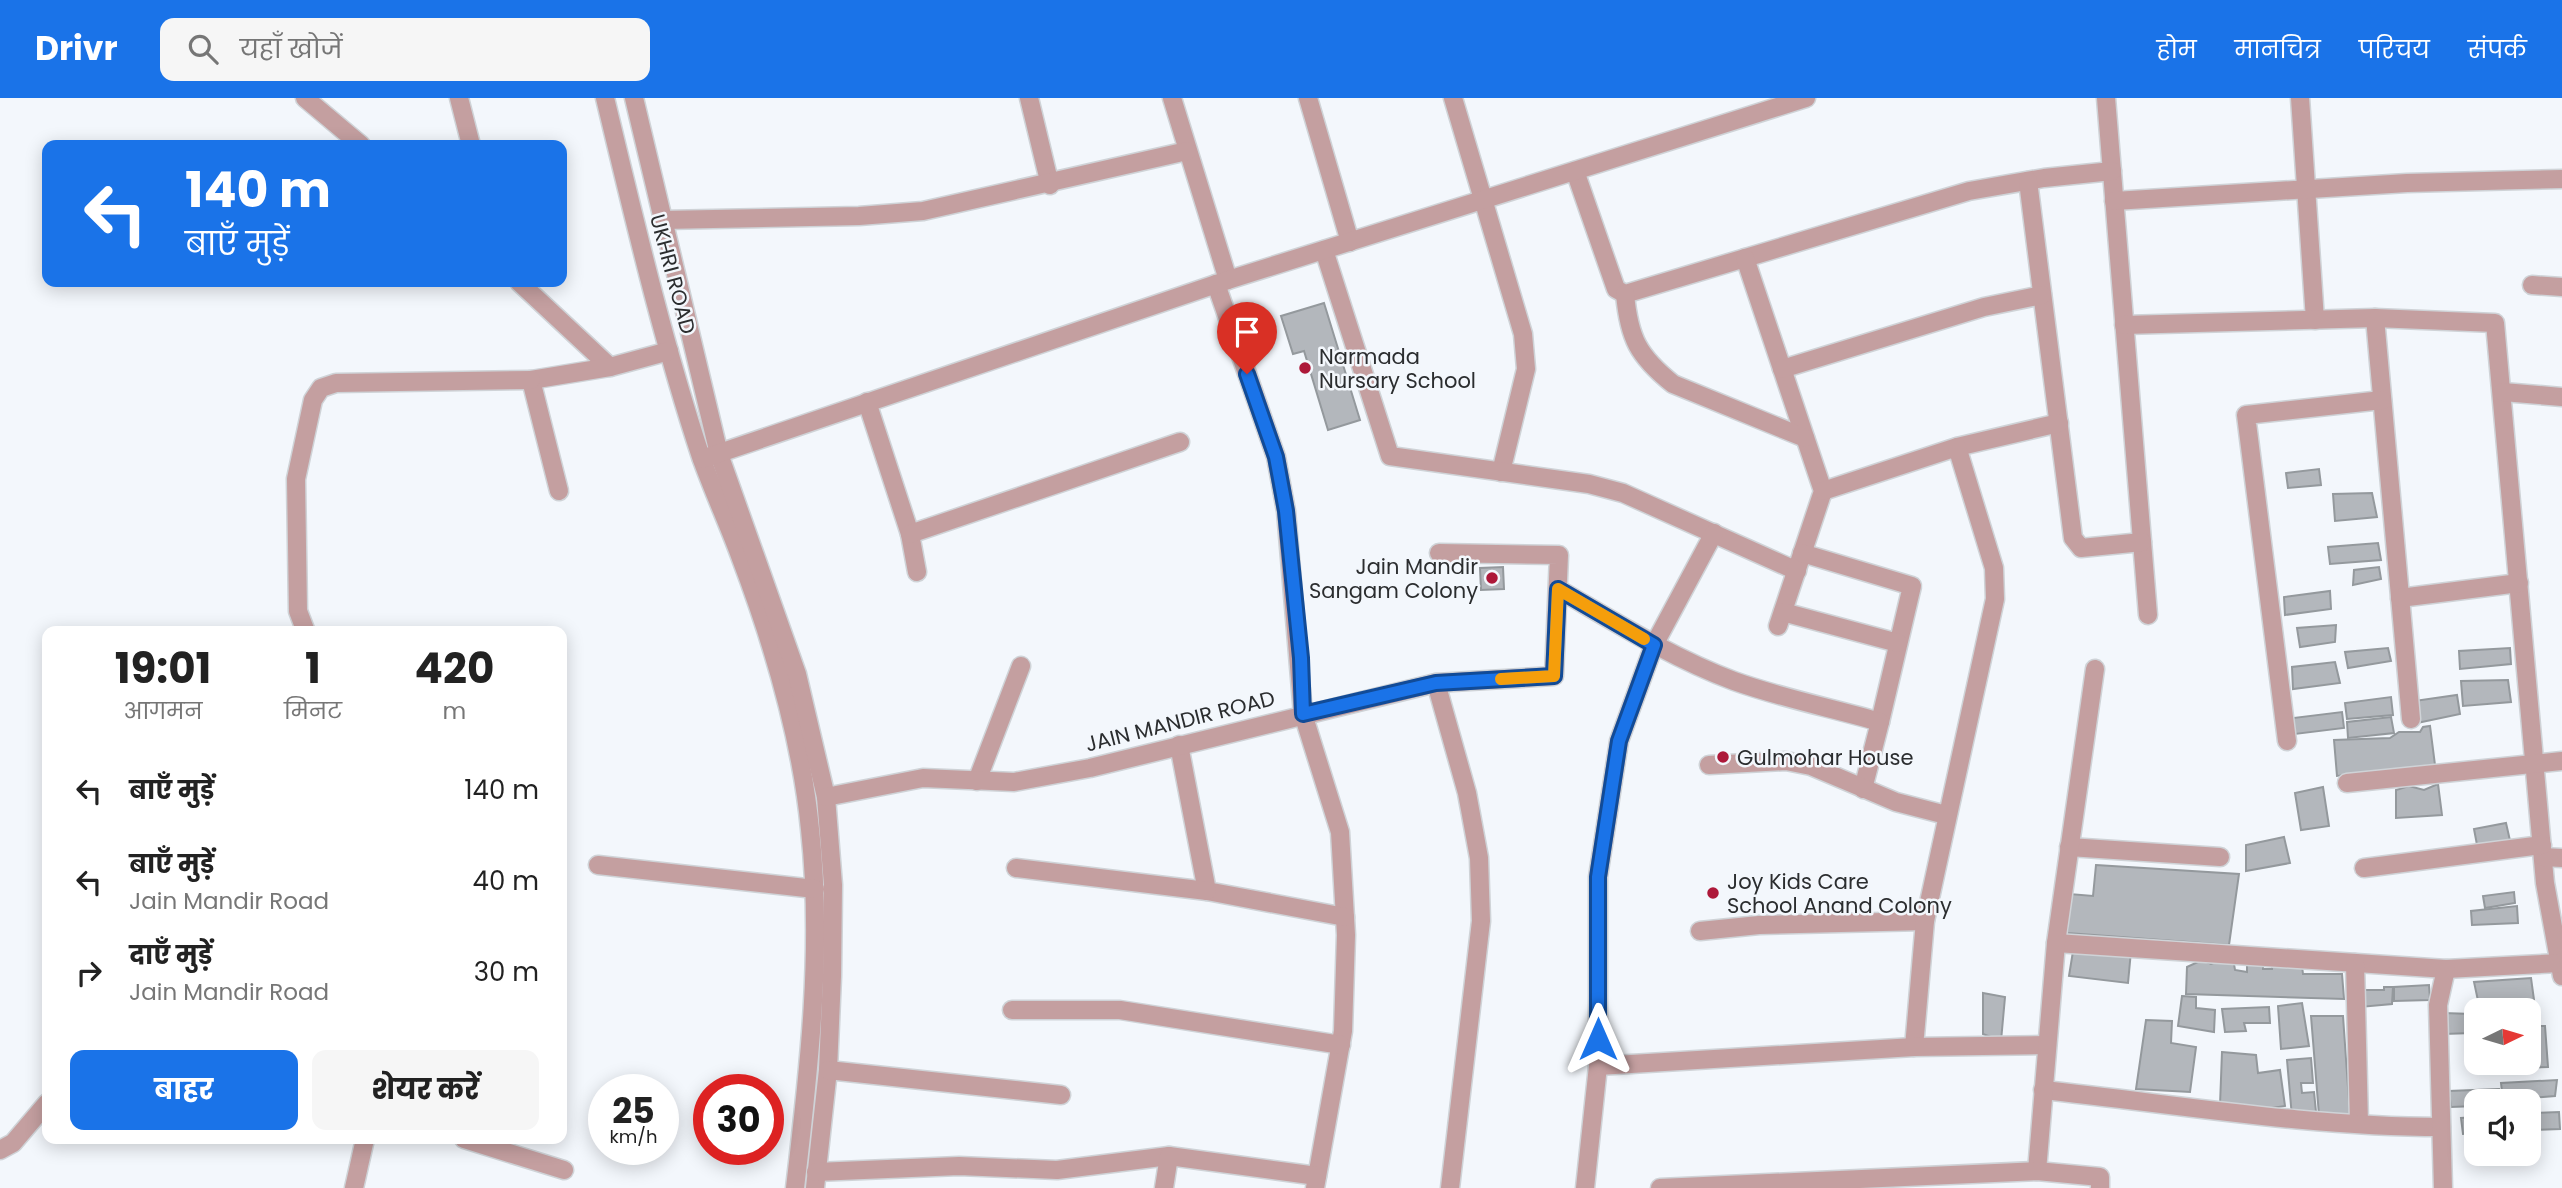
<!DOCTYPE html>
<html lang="hi">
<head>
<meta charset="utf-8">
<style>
  body { margin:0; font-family:Poppins,"Noto Sans Devanagari",sans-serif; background:#f6f6f6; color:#222; height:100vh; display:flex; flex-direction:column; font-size:26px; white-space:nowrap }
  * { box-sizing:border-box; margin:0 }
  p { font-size:23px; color:#767676 }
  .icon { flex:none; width:38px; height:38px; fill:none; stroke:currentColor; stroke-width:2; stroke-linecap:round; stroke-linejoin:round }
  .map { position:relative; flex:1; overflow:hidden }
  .drawer { position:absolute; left:42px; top:528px; width:525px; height:518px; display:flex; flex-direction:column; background:#fff; border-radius:14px; box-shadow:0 4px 18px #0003 }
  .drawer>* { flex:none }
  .hud { position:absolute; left:42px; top:42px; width:525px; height:147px; border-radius:14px; box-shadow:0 4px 18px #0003; background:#1a73e8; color:#fff; overflow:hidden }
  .needle { width:46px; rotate:85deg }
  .buttons { position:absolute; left:2464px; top:900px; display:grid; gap:14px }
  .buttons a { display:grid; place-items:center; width:77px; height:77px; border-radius:14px; background:#fff; box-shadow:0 4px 18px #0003; font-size:35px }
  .speed { position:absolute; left:588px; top:976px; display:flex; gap:14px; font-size:35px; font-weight:700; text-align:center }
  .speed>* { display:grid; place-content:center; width:91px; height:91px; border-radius:50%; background:#fff; box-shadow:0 4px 18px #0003; line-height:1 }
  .speed small { font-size:18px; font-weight:400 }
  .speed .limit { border:10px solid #d22; background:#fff; color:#111 }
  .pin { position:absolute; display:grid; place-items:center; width:60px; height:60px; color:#fff; margin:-72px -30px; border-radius:50% 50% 50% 0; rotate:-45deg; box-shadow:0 0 7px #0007 }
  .pin .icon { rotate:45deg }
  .me { position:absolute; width:77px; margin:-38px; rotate:0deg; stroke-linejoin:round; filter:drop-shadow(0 0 5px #0008) }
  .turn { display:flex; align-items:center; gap:24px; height:147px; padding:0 28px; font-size:32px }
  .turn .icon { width:91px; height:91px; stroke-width:2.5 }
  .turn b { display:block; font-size:49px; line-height:60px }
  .eta { display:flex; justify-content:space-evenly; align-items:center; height:119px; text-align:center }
  .eta b { font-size:42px; font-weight:700; line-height:49px }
  .cta { display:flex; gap:14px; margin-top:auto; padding:14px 28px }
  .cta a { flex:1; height:80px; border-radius:14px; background:#1a73e8; color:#fff; font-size:28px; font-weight:700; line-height:80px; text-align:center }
  .cta a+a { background:#f6f6f6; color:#222 }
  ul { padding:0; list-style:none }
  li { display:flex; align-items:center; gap:21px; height:91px; padding:0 28px }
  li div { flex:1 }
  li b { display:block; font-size:26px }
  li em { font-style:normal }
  header { display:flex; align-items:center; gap:42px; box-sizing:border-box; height:98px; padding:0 35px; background:#1a73e8; color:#fff }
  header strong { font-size:33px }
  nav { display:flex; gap:38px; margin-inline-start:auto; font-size:24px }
  .search { width:490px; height:63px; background:#f6f6f6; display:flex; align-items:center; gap:18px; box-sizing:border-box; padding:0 24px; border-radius:14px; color:#767676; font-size:26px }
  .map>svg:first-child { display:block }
  .building { fill:#b3b7bc; stroke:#94999d; stroke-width:2 }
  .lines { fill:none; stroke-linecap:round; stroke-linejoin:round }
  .minor-casing { stroke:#cfd3d7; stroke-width:21 }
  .minor { stroke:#c49fa0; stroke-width:18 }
  .route-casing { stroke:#114b97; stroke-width:18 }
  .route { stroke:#1a73e8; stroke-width:12 }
  .slow { stroke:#f59e0b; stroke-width:12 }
  .poi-dot { fill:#ad1839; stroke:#f3f7fc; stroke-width:2.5 }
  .labels { text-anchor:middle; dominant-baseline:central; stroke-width:5; stroke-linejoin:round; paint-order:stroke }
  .street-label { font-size:21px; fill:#2b2d2f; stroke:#f3f7fc }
  .poi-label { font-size:21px; fill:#2b2d2f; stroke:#f3f7fc; text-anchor:start }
</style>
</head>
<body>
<header>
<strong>Drivr</strong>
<div class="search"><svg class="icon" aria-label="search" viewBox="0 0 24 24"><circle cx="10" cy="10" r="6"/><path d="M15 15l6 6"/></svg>यहाँ खोजें</div>
<nav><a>होम</a><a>मानचित्र</a><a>परिचय</a><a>संपर्क</a></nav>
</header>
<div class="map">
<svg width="2562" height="1090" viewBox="0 0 2562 1090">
  <rect width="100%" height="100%" fill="#f3f7fc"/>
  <g class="building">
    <path d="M1324,205L1360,322L1328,332L1304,253L1293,256L1281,218Z"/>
    <path d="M2319,371L2321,387L2288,390L2286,375Z"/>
    <path d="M2372,395L2377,419L2335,423L2333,396Z"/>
    <path d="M2378,445L2381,462L2330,466L2328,449Z"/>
    <path d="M1503,469L1504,491L1481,492L1480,470Z"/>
    <path d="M2379,469L2381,481L2353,487L2354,472Z"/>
    <path d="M2330,493L2331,511L2285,517L2284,499Z"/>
    <path d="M2336,527L2335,544L2300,549L2297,530Z"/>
    <path d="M2388,550L2391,563L2348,570L2345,554Z"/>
    <path d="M2510,550L2511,566L2460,571L2459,553Z"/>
    <path d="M2335,564L2340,585L2293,591L2292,569Z"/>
    <path d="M2508,582L2511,604L2463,608L2461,583Z"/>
    <path d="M2457,597L2460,616L2417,625L2414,603Z"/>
    <path d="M2391,599L2393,617L2347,621L2345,605Z"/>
    <path d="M2342,614L2344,630L2295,636L2293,620Z"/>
    <path d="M2391,619L2394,635L2348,640L2347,624Z"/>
    <path d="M2430,628L2435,667L2337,678L2334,642L2390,640L2399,634H2420L2423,629Z"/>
    <path d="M2438,686L2442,717L2396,720V692L2409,688L2424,692Z"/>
    <path d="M2323,689L2329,728L2301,732L2295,695Z"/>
    <path d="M2506,725L2511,747L2478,752L2474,731Z"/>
    <path d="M2284,739L2290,765L2246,773V747Z"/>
    <path d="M2096,767L2239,776L2229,847L2067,835L2070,796L2093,798Z"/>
    <path d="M2514,794L2515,805L2485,810L2483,798Z"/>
    <path d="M2517,808L2518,825L2472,827L2471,813Z"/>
    <path d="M2074,847L2131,853L2128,885L2069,878Z"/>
    <path d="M2202,862L2211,866L2221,862L2234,866L2235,872L2247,874V867L2263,865V871H2272V865L2302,868L2303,876H2342L2344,901L2186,896L2187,869Z"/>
    <path d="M2531,880L2535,909L2480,912L2474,884Z"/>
    <path d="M2429,887L2430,902L2394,903V889Z"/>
    <path d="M2384,889H2393L2392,906L2360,909L2359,892H2384Z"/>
    <path d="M1983,895L2005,899L2001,943L1983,936Z"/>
    <path d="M2182,898L2196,899V910L2215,912L2214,934L2178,928Z"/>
    <path d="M2302,905L2309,948L2281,951L2278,908Z"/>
    <path d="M2269,909L2270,925H2244L2246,933L2225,934L2222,911Z"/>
    <path d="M2443,915L2472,916V935L2444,936Z"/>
    <path d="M2311,918H2343L2350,1018L2319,1017Z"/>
    <path d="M2146,922L2172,923L2171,945L2196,949L2190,994L2136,991Z"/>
    <path d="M2529,928H2545L2548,969L2488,971V964H2529Z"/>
    <path d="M2222,954L2256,957L2258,975L2280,972L2285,1008L2259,1012L2220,1007Z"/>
    <path d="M2311,960L2313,985H2301L2302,995L2314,994L2316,1014L2292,1019L2287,962Z"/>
    <path d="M2557,982L2555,998L2503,1002L2501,985Z"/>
    <path d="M2499,991L2500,1003H2476V1008L2451,1009L2449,993Z"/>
    <path d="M2559,1014L2560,1031L2529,1032V1015Z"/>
    <path d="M2476,1019V1035L2463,1036L2461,1020Z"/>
  </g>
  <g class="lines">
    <defs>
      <g id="minor">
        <path d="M305,0L361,47"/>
        <path d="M459,0L471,47"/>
        <path d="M605,0C634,120 662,241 701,359C713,393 728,425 740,458C773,545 801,639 810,731C823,850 809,972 795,1090"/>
        <path d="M634,0L719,356L797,576L826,699L833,787L832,878L828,972L815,1090"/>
        <path d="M1029,0L1050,87"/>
        <path d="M1172,0L1228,182"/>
        <path d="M1308,0L1350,144"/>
        <path d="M1453,0L1523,236L1526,271L1501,374"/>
        <path d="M2106,0L2148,517"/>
        <path d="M2300,0L2315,222"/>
        <path d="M1575,73L1616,191L1625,196L1969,93L2044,80L2112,73"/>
        <path d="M2028,83L2073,440L2081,450L2142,444"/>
        <path d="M2114,103L2407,85L2562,81"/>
        <path d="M663,122L859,118L923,113L1187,53"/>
        <path d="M1324,152L1390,358L1589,386L1623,395L1797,473"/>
        <path d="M1745,160L1823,393L1778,528"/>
        <path d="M519,184L610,269"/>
        <path d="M1216,186L1276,359L1286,413L1303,616L1340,734L1346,837L1343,933L1315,1090"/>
        <path d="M2532,187L2562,189"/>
        <path d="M1625,196C1629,240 1638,258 1673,286L1805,340"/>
        <path d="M2375,220L2411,621"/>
        <path d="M2124,227L2375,220L2495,225L2545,785L2562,878"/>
        <path d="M1782,271L1984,209L2042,197"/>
        <path d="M2503,294L2562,299"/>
        <path d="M867,304L910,436L917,474"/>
        <path d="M702,361L1228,182L1806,0"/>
        <path d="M559,393L531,282L610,269L669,253"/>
        <path d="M1823,393L1957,349L2059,325"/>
        <path d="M910,436L1180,344"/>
        <path d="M1802,455L1912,488L1880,624"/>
        <path d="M1558,491C1615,524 1672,560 1734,583C1781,600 1832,610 1880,624L1863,691"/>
        <path d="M2400,500L2519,485"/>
        <path d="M1783,514L1898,545"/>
        <path d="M306,534L298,513L296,381L313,302L321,290L336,285L531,282"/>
        <path d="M1436,585L1467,695L1479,760L1481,823L1450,1090"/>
        <path d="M2287,643L2246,317L2382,302"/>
        <path d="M1179,647L1207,793L1345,819"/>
        <path d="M1709,667L1786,663L1811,668L1896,704L1946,717"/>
        <path d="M977,683L1021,568"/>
        <path d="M2347,685L2562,663"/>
        <path d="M826,699L923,680L1014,684L1090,670L1436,585L1554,578L1559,457L1439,455"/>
        <path d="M2069,749L2220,759"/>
        <path d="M2543,759L2562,760"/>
        <path d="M598,767L815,791"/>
        <path d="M1016,770L1207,793"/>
        <path d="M2364,770L2542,747"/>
        <path d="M1700,833L1759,827L1925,823"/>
        <path d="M2056,845L2446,871L2559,865"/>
        <path d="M2355,865L2359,1025"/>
        <path d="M1012,912H1120L1341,947"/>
        <path d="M1914,949L1925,823L1995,501L1994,470L1957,349"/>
        <path d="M1598,968L1914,949L2047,947"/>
        <path d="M828,972L1061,997"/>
        <path d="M2043,992C2175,1006 2309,1029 2441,1029"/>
        <path d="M464,1041L564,1072"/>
        <path d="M0,1052L13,1045L47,1005"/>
        <path d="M2037,1073L2056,845L2095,571"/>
        <path d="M816,1074L959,1068L1057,1072L1169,1058"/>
        <path d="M354,1090L365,1041"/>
        <path d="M1164,1090L1169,1058L1317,1078"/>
        <path d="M1585,1090L1598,968V779L1619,643L1654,547L1714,435"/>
        <path d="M1660,1090L2037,1073L2100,1079V1090"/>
        <path d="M2443,1090L2438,907L2446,871"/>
      </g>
    </defs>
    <use href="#minor" class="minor-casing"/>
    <use href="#minor" class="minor"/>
  </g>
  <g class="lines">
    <defs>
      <path id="route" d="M1247,276L1276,359L1286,413L1301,560L1303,616L1436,585L1554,578L1558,491L1654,547L1619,643L1598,779V941"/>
    </defs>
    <use href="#route" class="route-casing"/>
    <use href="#route" class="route"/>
    <path class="slow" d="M1501,581L1554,578L1558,491L1644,541"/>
  </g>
  <g class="poi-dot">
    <circle cx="1305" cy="270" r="7"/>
    <circle cx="1492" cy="480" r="7"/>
    <circle cx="1723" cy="659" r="7"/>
    <circle cx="1713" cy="795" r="7"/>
  </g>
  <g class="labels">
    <g class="street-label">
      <text transform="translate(673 176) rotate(75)">UKHRI ROAD</text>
      <text transform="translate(1180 623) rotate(-14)">JAIN MANDIR ROAD</text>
    </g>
    <g class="poi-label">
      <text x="1319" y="258">Narmada<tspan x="1319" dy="24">Nursary School</tspan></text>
      <text x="1478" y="468" text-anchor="end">Jain Mandir<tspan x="1478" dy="24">Sangam Colony</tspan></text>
      <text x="1737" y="659">Gulmohar House</text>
      <text x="1727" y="783">Joy Kids Care<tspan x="1727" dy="24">School Anand Colony</tspan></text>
    </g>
  </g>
</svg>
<div class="buttons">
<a><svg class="needle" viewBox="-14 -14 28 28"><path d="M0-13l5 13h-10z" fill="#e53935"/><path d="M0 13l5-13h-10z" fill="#767676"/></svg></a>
<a><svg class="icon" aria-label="sound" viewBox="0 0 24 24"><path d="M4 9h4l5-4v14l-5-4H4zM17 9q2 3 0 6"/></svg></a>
</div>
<div class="speed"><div>25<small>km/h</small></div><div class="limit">30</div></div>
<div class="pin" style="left:1247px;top:276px;background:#d93025"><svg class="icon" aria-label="arrive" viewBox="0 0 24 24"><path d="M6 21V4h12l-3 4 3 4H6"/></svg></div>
<svg class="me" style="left:1598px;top:941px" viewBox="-20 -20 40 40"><path d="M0-17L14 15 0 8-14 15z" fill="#1a73e8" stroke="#fff" stroke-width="4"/></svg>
<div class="hud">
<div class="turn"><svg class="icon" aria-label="left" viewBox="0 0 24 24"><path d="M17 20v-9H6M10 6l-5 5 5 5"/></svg><div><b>140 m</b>बाएँ मुड़ें</div></div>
</div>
<section class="drawer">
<div class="eta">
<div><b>19:01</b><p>आगमन</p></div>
<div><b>1</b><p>मिनट</p></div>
<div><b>420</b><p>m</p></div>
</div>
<ul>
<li><svg class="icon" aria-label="left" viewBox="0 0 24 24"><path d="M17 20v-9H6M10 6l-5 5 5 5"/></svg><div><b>बाएँ मुड़ें</b></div><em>140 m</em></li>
<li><svg class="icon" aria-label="left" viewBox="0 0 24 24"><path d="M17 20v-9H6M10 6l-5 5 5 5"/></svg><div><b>बाएँ मुड़ें</b><p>Jain Mandir Road</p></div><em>40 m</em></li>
<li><svg class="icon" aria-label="right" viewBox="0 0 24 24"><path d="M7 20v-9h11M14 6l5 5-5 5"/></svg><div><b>दाएँ मुड़ें</b><p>Jain Mandir Road</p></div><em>30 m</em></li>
</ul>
<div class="cta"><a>बाहर</a><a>शेयर करें</a></div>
</section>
</div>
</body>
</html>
